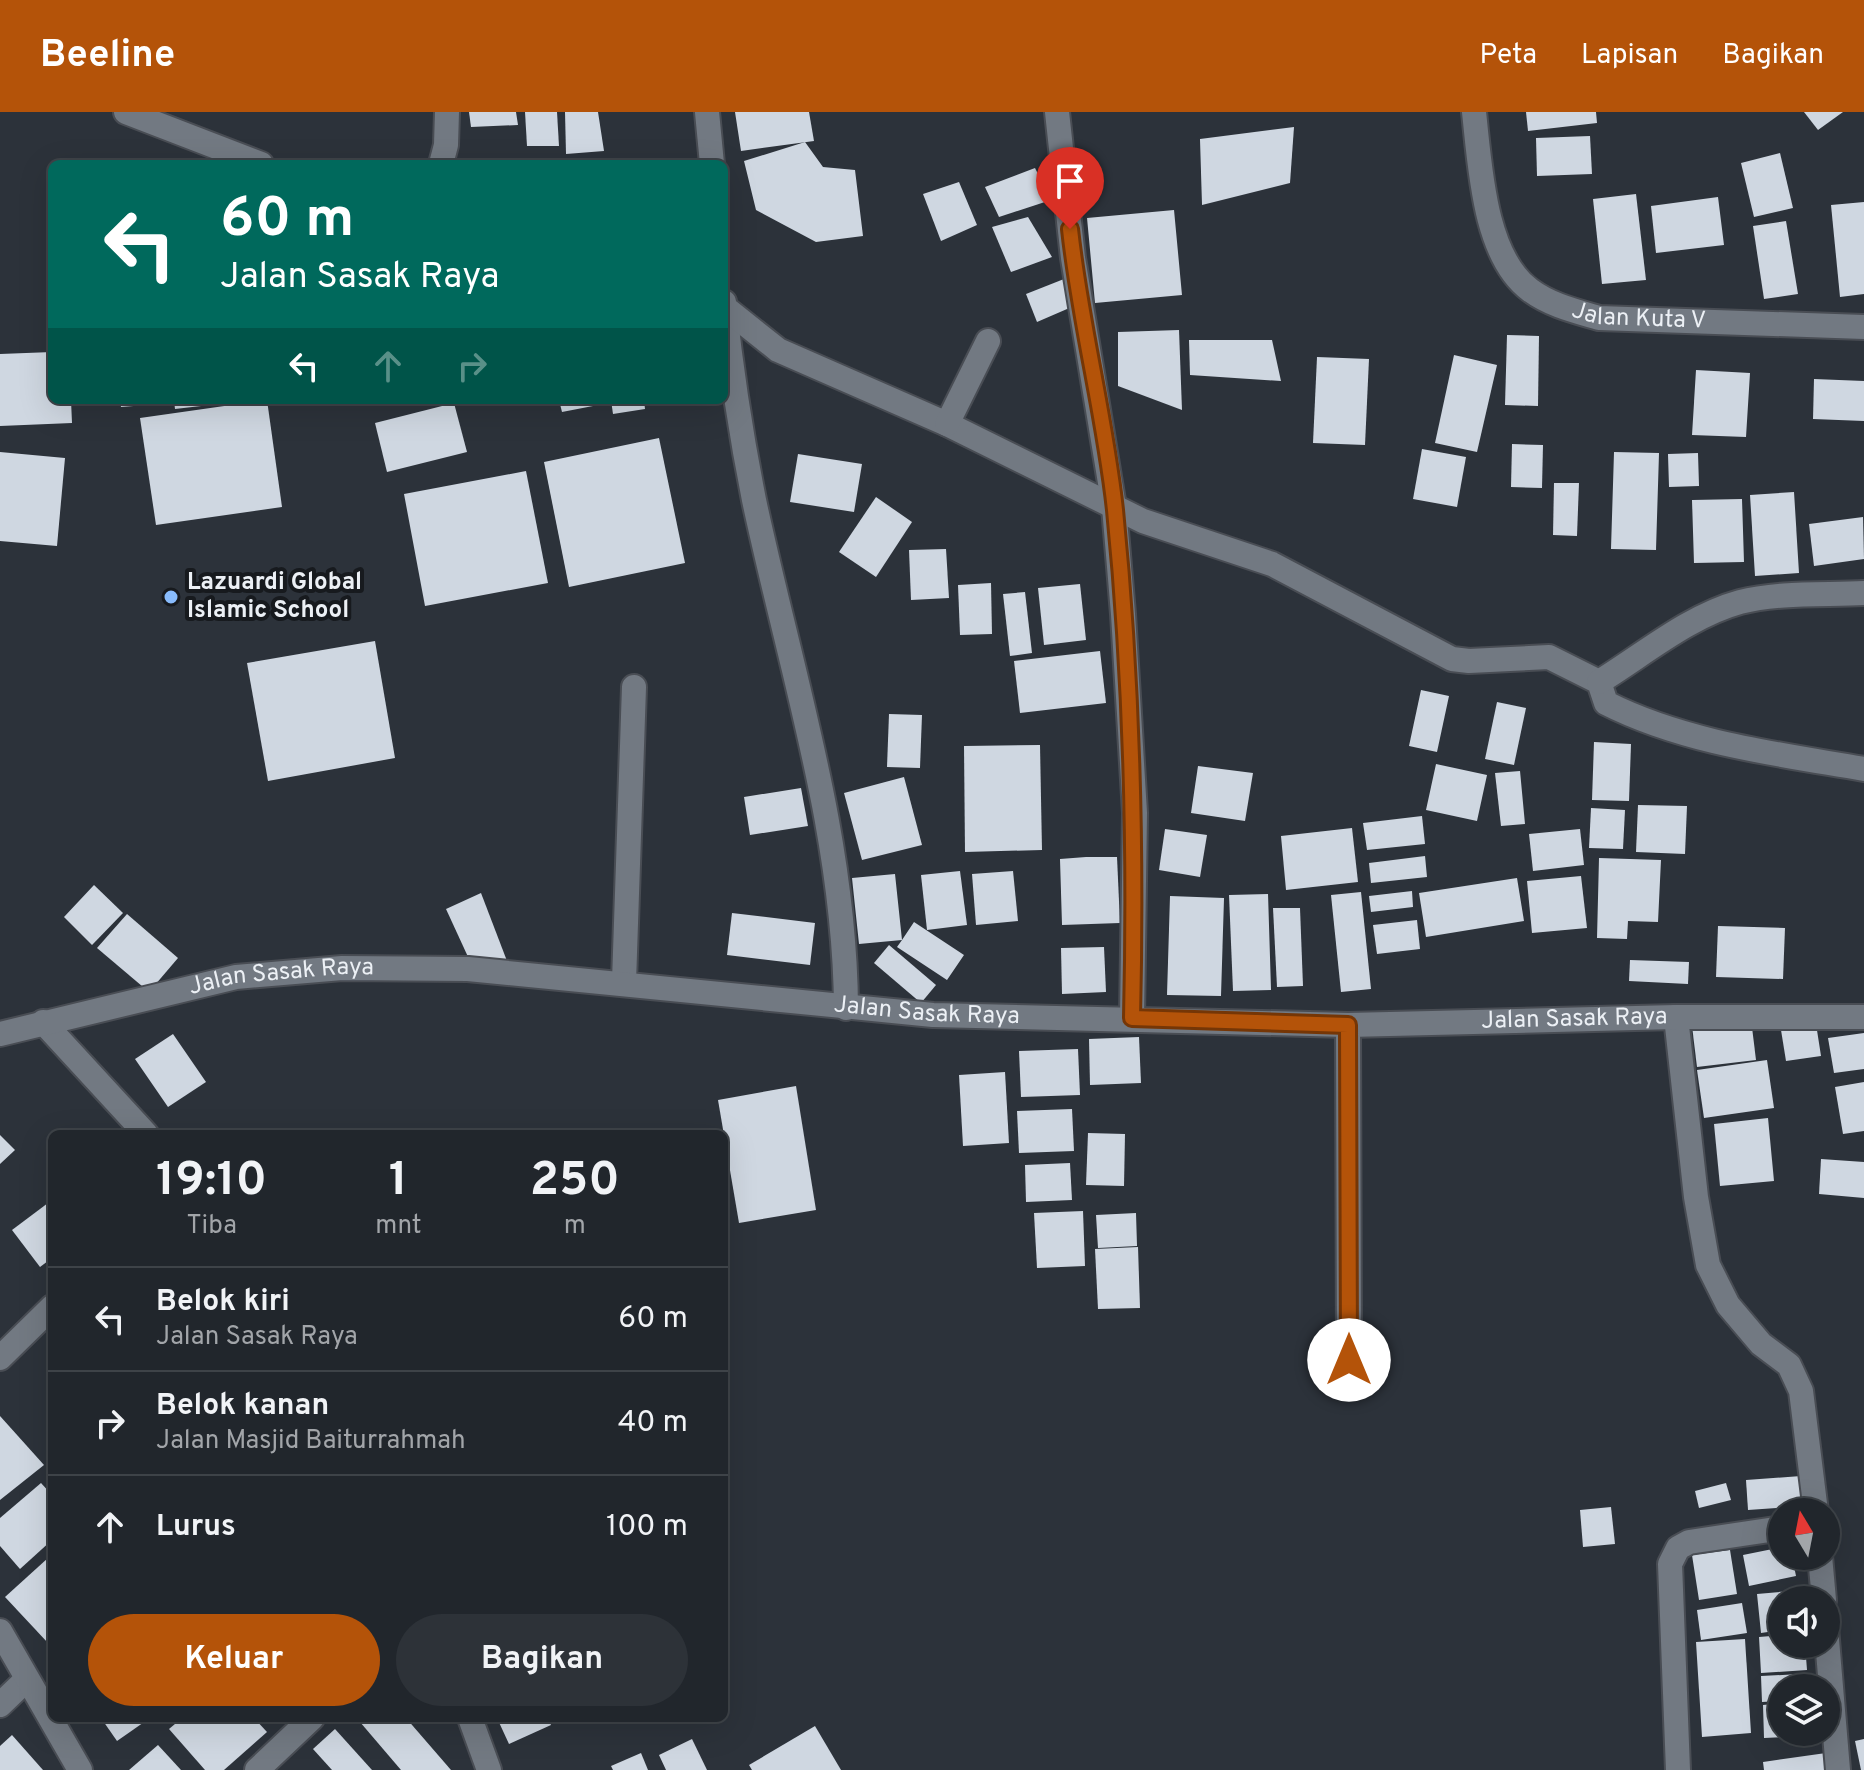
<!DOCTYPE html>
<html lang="id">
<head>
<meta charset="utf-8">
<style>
  body { margin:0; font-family:Overpass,sans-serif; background:#2d3238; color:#f1f3f6; height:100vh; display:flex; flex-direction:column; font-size:30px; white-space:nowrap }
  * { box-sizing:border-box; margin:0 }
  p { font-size:26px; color:#a2a5a9 }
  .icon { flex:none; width:44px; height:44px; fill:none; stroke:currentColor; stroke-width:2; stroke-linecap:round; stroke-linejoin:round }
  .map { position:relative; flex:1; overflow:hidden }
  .panel { position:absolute; left:48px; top:1018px; width:680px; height:592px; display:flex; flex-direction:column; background:#21262c; border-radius:12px; box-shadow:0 8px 32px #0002,0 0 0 2px #3e4348 }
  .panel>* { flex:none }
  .banner { position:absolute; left:48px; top:48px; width:680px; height:244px; border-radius:12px; box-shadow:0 8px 32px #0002,0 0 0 2px #3e4348; background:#00695c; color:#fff; overflow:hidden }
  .needle { width:52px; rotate:350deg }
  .controls { position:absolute; left:1768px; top:1386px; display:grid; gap:16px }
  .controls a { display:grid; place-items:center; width:72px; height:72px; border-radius:50%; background:#21262c; box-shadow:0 8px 32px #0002,0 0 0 2px #3e4348; font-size:40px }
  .pin { position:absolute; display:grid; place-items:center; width:68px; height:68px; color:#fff; margin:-82px -34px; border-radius:50% 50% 50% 0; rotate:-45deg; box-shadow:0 0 8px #0007 }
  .pin .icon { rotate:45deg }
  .me { position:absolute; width:88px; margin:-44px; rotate:0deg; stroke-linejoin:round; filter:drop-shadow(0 0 6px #0008) }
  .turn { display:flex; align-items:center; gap:28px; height:168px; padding:0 40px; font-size:36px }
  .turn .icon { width:104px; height:104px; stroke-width:2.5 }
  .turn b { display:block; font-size:56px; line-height:68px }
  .lanes { display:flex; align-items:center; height:76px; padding:0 40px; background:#0003; justify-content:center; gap:40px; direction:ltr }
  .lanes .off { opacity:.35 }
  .eta { display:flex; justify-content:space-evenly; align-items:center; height:136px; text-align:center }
  .eta b { font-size:48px; font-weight:700; line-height:56px }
  .primary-button { display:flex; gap:16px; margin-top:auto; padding:16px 40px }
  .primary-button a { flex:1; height:92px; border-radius:48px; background:#b45309; color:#fff; font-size:32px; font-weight:700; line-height:92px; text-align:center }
  .primary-button a+a { background:#2d3238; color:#f1f3f6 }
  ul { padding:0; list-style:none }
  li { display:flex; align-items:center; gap:24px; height:104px; padding:0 40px; border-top:2px solid #3e4348 }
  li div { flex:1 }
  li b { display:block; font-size:30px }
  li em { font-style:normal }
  header { display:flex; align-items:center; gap:48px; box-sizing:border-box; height:112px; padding:0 40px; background:#b45309; color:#fff }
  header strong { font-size:38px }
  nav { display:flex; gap:44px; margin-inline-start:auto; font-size:28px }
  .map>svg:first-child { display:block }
  .building { fill:#cfd7e1 }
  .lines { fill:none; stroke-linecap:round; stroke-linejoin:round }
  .street-casing { stroke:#494d54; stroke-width:28 }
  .secondary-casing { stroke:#494d54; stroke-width:28 }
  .street { stroke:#727982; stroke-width:24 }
  .secondary { stroke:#727982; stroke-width:24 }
  .route-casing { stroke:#753606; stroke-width:20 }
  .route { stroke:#b45309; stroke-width:14 }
  .poi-dot { fill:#88bbfc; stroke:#171a1e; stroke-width:3 }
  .labels { text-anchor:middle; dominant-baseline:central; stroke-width:8; stroke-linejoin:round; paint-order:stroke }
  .street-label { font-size:24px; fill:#ecf0f5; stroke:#171a1e }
  .poi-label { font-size:24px; font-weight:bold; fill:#ecf0f5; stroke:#171a1e; text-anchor:start }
</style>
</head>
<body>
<header>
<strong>Beeline</strong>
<nav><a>Peta</a><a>Lapisan</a><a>Bagikan</a></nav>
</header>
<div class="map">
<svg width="1864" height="1658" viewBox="0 0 1864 1658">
  <rect width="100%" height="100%" fill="#2c323a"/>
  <g class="building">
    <path d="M469,0H516L518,13L471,15Z"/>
    <path d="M525,0H557L559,34H527Z"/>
    <path d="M565,0H598L604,39L566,42Z"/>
    <path d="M735,0H809L814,29L741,39Z"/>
    <path d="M1526,0H1596L1597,11L1528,19Z"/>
    <path d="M1804,0H1843L1818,18Z"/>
    <path d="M1294,15L1290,71L1202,93L1200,27Z"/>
    <path d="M1590,24L1592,62L1537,64L1536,26Z"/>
    <path d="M805,30L823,55L855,58L863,124L816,130L756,98L744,49Z"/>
    <path d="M1780,41L1793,96L1754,105L1741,51Z"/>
    <path d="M1035,56L1051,88L999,105L985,75Z"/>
    <path d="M959,70L977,113L941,129L923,82Z"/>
    <path d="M1636,82L1646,168L1602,172L1593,87Z"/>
    <path d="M1718,85L1724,133L1656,141L1651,94Z"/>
    <path d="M1864,90V182L1840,185L1831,93Z"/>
    <path d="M1174,98L1182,183L1095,191L1087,106Z"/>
    <path d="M1028,105L1052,145L1011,160L992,115Z"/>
    <path d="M1786,109L1798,182L1764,187L1753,114Z"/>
    <path d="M1064,167L1074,194L1037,210L1026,182Z"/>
    <path d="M1179,218L1182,298L1118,274V220Z"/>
    <path d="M1507,223L1539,224L1538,294L1505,293Z"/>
    <path d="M1189,228H1272L1281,269L1190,263Z"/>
    <path d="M52,240V288H71L72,311L0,314V242Z"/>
    <path d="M1454,243L1497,253L1477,340L1435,331Z"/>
    <path d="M1317,245L1369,247L1365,333L1313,331Z"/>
    <path d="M1696,258L1750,261L1746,325L1692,323Z"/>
    <path d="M1814,267L1864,269V309L1813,307Z"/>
    <path d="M120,288H146V293L121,295Z"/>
    <path d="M174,288H236V290L175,297Z"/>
    <path d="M267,288L282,395L156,413L140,306Z"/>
    <path d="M521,288H550V290L521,294Z"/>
    <path d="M559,288H592L593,294L562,300Z"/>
    <path d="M611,288H644L645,297L613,302Z"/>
    <path d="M454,291L467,340L387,360L375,311Z"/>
    <path d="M659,326L685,451L569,475L544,350Z"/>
    <path d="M1512,332L1543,333L1542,376L1511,375Z"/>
    <path d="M1422,337L1466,345L1457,395L1413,387Z"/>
    <path d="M0,340L65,346L57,434L0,429Z"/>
    <path d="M1614,340L1659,341L1656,438L1611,437Z"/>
    <path d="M1698,341L1699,374L1669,375L1668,342Z"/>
    <path d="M798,342L862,352L854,400L790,390Z"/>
    <path d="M526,359L548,471L425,494L404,382Z"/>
    <path d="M1554,371H1579L1577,424L1553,423Z"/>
    <path d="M1794,380L1799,461L1755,464L1750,383Z"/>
    <path d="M876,385L912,410L876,465L839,440Z"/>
    <path d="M1742,387L1744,450L1694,451L1692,388Z"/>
    <path d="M1863,405L1864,447L1814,454L1809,412Z"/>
    <path d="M946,437L949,486L911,488L909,438Z"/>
    <path d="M991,471L992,522L960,523L958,473Z"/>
    <path d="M1080,472L1086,528L1044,533L1038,476Z"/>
    <path d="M1025,480L1032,541L1010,544L1003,482Z"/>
    <path d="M375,529L395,646L268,669L247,551Z"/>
    <path d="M1100,539L1106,591L1020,601L1014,549Z"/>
    <path d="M1421,578L1449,584L1437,640L1409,634Z"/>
    <path d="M1497,590L1526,596L1514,653L1485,647Z"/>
    <path d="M889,602L922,603L920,656L887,655Z"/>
    <path d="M1594,630L1631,632L1629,689L1592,688Z"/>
    <path d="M1040,633L1042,738L965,740L964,634Z"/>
    <path d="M1436,652L1487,663L1477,709L1426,698Z"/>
    <path d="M1198,654L1253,661L1245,709L1191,701Z"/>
    <path d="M1520,659L1525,712L1501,714L1495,661Z"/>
    <path d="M904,665L922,733L862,748L844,681Z"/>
    <path d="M801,676L808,714L750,723L744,685Z"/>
    <path d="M1638,693L1687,694L1685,742L1636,740Z"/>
    <path d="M1591,696L1625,698L1623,737L1589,736Z"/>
    <path d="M1422,704L1425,732L1367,738L1363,711Z"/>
    <path d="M1352,716L1358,770L1286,778L1281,724Z"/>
    <path d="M1165,717L1207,723L1200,765L1159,758Z"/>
    <path d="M1580,717L1584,753L1533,759L1529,722Z"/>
    <path d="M1425,744L1427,765L1371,771L1369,751Z"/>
    <path d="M1086,745H1117L1120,811L1062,813L1060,747Z"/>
    <path d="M1599,746L1661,748L1658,810L1628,809L1627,827L1597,826Z"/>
    <path d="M960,759L967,813L927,818L921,763Z"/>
    <path d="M1013,759L1018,809L976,813L972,762Z"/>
    <path d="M895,762L902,828L914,810L964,843L947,868L897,835L902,828L859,832L852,766Z"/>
    <path d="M1581,764L1587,816L1532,821L1527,769Z"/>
    <path d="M1517,766L1524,809L1426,825L1419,781Z"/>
    <path d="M94,773L123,801L92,833L64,805Z"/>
    <path d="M1412,779L1413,795L1371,800L1369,784Z"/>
    <path d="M1361,780L1371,877L1341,880L1331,783Z"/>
    <path d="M481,781L507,849L469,847L446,797Z"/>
    <path d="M1268,782L1271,878L1233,879L1229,783Z"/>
    <path d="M1170,784L1224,786L1221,884L1167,883Z"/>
    <path d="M1273,796H1300L1303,874L1277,875Z"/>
    <path d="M732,801L815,811L810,853L727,843Z"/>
    <path d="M127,802L178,846L149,880L97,836Z"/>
    <path d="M1417,808L1420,837L1377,842L1373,813Z"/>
    <path d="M1718,814L1785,816L1783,867L1716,865Z"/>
    <path d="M889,833L936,873L921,891L874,851Z"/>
    <path d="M1104,835L1106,880L1062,882L1061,836Z"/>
    <path d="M1630,848L1689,850L1688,872L1629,869Z"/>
    <path d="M1751,907L1756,948L1697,955L1692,914Z"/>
    <path d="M1816,912L1821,944L1786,949L1781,918Z"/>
    <path d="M1864,921V957L1834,961L1828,926Z"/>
    <path d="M173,922L206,970L168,995L135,947Z"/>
    <path d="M1139,925L1141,971L1090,973L1089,927Z"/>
    <path d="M1078,937L1080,983L1021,985L1019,939Z"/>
    <path d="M1767,948L1774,996L1704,1006L1697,958Z"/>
    <path d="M1005,960L1009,1031L963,1034L959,963Z"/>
    <path d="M1864,970V1019L1843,1022L1835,975Z"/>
    <path d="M796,974L816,1098L739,1111L718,988Z"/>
    <path d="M1072,997L1074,1039L1019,1041L1017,999Z"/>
    <path d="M1768,1006L1774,1069L1720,1074L1714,1012Z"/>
    <path d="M1088,1021L1125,1022L1124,1074L1086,1073Z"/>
    <path d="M0,1023L15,1038L0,1052Z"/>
    <path d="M1821,1047L1864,1050V1086L1819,1082Z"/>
    <path d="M1070,1051L1072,1088L1026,1090L1025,1053Z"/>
    <path d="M52,1088V1146L40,1155L12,1118Z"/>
    <path d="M1083,1099L1085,1154L1037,1156L1034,1101Z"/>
    <path d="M1136,1101L1137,1134L1098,1136L1096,1103Z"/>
    <path d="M1138,1135L1140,1196L1098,1197L1095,1137Z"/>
    <path d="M0,1304L44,1353L0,1388Z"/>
    <path d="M1801,1364L1803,1394L1748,1398L1746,1368Z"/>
    <path d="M41,1371L52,1383V1428L20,1457L0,1434V1406Z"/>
    <path d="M1726,1371L1731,1388L1699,1396L1695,1379Z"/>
    <path d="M1611,1395L1615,1432L1583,1435L1580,1398Z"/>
    <path d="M1782,1435V1444H1792L1796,1464L1749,1474L1743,1443Z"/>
    <path d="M1730,1438L1737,1482L1699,1488L1692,1443Z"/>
    <path d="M48,1446L52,1451V1527L48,1531L5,1485Z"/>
    <path d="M1801,1478L1802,1488H1782V1518L1761,1521L1757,1482Z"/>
    <path d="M1742,1491L1747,1521L1701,1528L1697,1498Z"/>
    <path d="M1782,1523V1532H1805L1807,1558L1761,1561L1759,1525Z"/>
    <path d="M1745,1527L1751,1621L1702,1625L1696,1530Z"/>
    <path d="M1800,1562L1801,1576H1782V1589L1762,1590L1761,1564Z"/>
    <path d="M1782,1591V1620H1803V1624L1764,1626L1763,1593Z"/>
    <path d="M101,1606H150L117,1629Z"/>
    <path d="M182,1606H254L267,1620L224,1658H205L169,1617Z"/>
    <path d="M370,1606H406L451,1658H401L360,1610Z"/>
    <path d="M497,1606H548L551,1613L509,1632Z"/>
    <path d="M815,1614L841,1658H752L749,1653Z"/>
    <path d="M335,1617L372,1658H332L313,1637Z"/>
    <path d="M12,1623L43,1658H0V1634Z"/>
    <path d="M692,1627L707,1658H666L659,1643Z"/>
    <path d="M1864,1627V1658H1861L1855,1629Z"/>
    <path d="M158,1633L181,1658H129Z"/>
    <path d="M641,1641L648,1658H613L611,1654Z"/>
    <path d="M1826,1641L1828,1658H1764L1763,1650Z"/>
  </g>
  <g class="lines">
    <defs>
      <g id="street">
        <path d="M126,0L261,52"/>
        <path d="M707,0L712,52"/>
        <path d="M1057,0L1073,146L1114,395L1123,502L1135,701L1132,906"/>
        <path id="s1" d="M1474,0C1480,54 1484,144 1530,178C1550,193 1575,199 1599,206L1864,215"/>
        <path d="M441,52L446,33L447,0"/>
        <path d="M724,190C731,256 741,323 754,388C790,557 845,722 846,896"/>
        <path d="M724,195L778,238L947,312L1143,409L1272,452L1452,547L1469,549L1549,545L1599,570L1606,591C1685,631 1778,642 1864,657"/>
        <path d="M947,312L988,229"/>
        <path d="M1599,570C1643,543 1689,504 1740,490C1779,480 1824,483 1864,481"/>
        <path d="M624,870L634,575"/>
        <path d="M1676,905L1696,1085L1708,1153L1728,1193L1761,1232L1789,1253L1801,1279L1816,1400"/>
        <path d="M43,910L146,1022"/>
        <path d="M1348,913L1349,1248"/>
        <path d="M0,1246L52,1195"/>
        <path d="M1820,1444L1824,1488"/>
        <path d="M1826,1516L1838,1658"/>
        <path d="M0,1593L26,1568"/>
        <path d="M470,1606L489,1658"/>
        <path d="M257,1658L312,1606"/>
        <path d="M1678,1658L1670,1452L1678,1436L1689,1430L1782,1416"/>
      </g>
      <g id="secondary">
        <path id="s2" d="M0,922L236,865L342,856L468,857L933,903L1348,913L1676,905H1864"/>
        <path d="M0,1519L80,1658"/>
      </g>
    </defs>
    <use href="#street" class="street-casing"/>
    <use href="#secondary" class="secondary-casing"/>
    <use href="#street" class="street"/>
    <use href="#secondary" class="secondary"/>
  </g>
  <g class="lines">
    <defs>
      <path id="route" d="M1070,117C1080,211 1105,304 1115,398C1132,568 1136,736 1132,906L1348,913L1349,1248"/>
    </defs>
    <use href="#route" class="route-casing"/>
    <use href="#route" class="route"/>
  </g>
  <circle class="poi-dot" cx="171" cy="485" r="8"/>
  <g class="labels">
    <g class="street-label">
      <text stroke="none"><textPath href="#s1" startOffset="306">Jalan Kuta V</textPath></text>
      <text stroke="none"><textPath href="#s2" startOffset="288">Jalan Sasak Raya</textPath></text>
      <text stroke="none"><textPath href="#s2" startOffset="936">Jalan Sasak Raya</textPath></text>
      <text stroke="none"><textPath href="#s2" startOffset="1584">Jalan Sasak Raya</textPath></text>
    </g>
    <g class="poi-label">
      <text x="187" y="471">Lazuardi Global<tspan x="187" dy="28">Islamic School</tspan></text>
    </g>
  </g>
</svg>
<div class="controls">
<a><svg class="needle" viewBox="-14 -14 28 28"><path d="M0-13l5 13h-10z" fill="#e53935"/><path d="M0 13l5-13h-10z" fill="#a2a5a9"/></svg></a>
<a><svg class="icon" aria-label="sound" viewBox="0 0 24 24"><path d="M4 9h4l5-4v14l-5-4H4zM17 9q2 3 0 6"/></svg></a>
<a><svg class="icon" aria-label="layers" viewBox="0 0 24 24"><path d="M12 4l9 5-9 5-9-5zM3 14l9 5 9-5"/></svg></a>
</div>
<div class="pin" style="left:1070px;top:117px;background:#d93025"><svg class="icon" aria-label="arrive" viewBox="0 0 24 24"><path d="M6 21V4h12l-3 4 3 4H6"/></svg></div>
<svg class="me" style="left:1349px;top:1248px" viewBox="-20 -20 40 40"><circle r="19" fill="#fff"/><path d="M0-13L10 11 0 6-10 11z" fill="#b45309"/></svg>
<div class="banner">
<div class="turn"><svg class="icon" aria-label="left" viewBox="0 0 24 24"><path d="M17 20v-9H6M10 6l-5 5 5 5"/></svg><div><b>60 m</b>Jalan Sasak Raya</div></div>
<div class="lanes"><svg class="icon" aria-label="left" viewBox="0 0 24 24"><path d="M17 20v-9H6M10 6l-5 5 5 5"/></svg><svg class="icon off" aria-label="ahead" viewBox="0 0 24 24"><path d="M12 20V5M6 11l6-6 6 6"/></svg><svg class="icon off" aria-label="right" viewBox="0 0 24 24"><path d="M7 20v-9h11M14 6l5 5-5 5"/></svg></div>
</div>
<section class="panel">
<div class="eta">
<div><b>19:10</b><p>Tiba</p></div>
<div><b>1</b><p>mnt</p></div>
<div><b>250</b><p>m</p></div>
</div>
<ul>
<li><svg class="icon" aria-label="left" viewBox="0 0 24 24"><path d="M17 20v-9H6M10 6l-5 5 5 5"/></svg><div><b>Belok kiri</b><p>Jalan Sasak Raya</p></div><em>60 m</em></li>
<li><svg class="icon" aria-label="right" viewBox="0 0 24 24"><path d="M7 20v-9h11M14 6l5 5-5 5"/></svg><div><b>Belok kanan</b><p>Jalan Masjid Baiturrahmah</p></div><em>40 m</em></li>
<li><svg class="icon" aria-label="ahead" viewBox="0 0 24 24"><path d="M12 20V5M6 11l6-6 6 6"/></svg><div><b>Lurus</b></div><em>100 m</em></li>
</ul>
<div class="primary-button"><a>Keluar</a><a>Bagikan</a></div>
</section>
</div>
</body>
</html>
